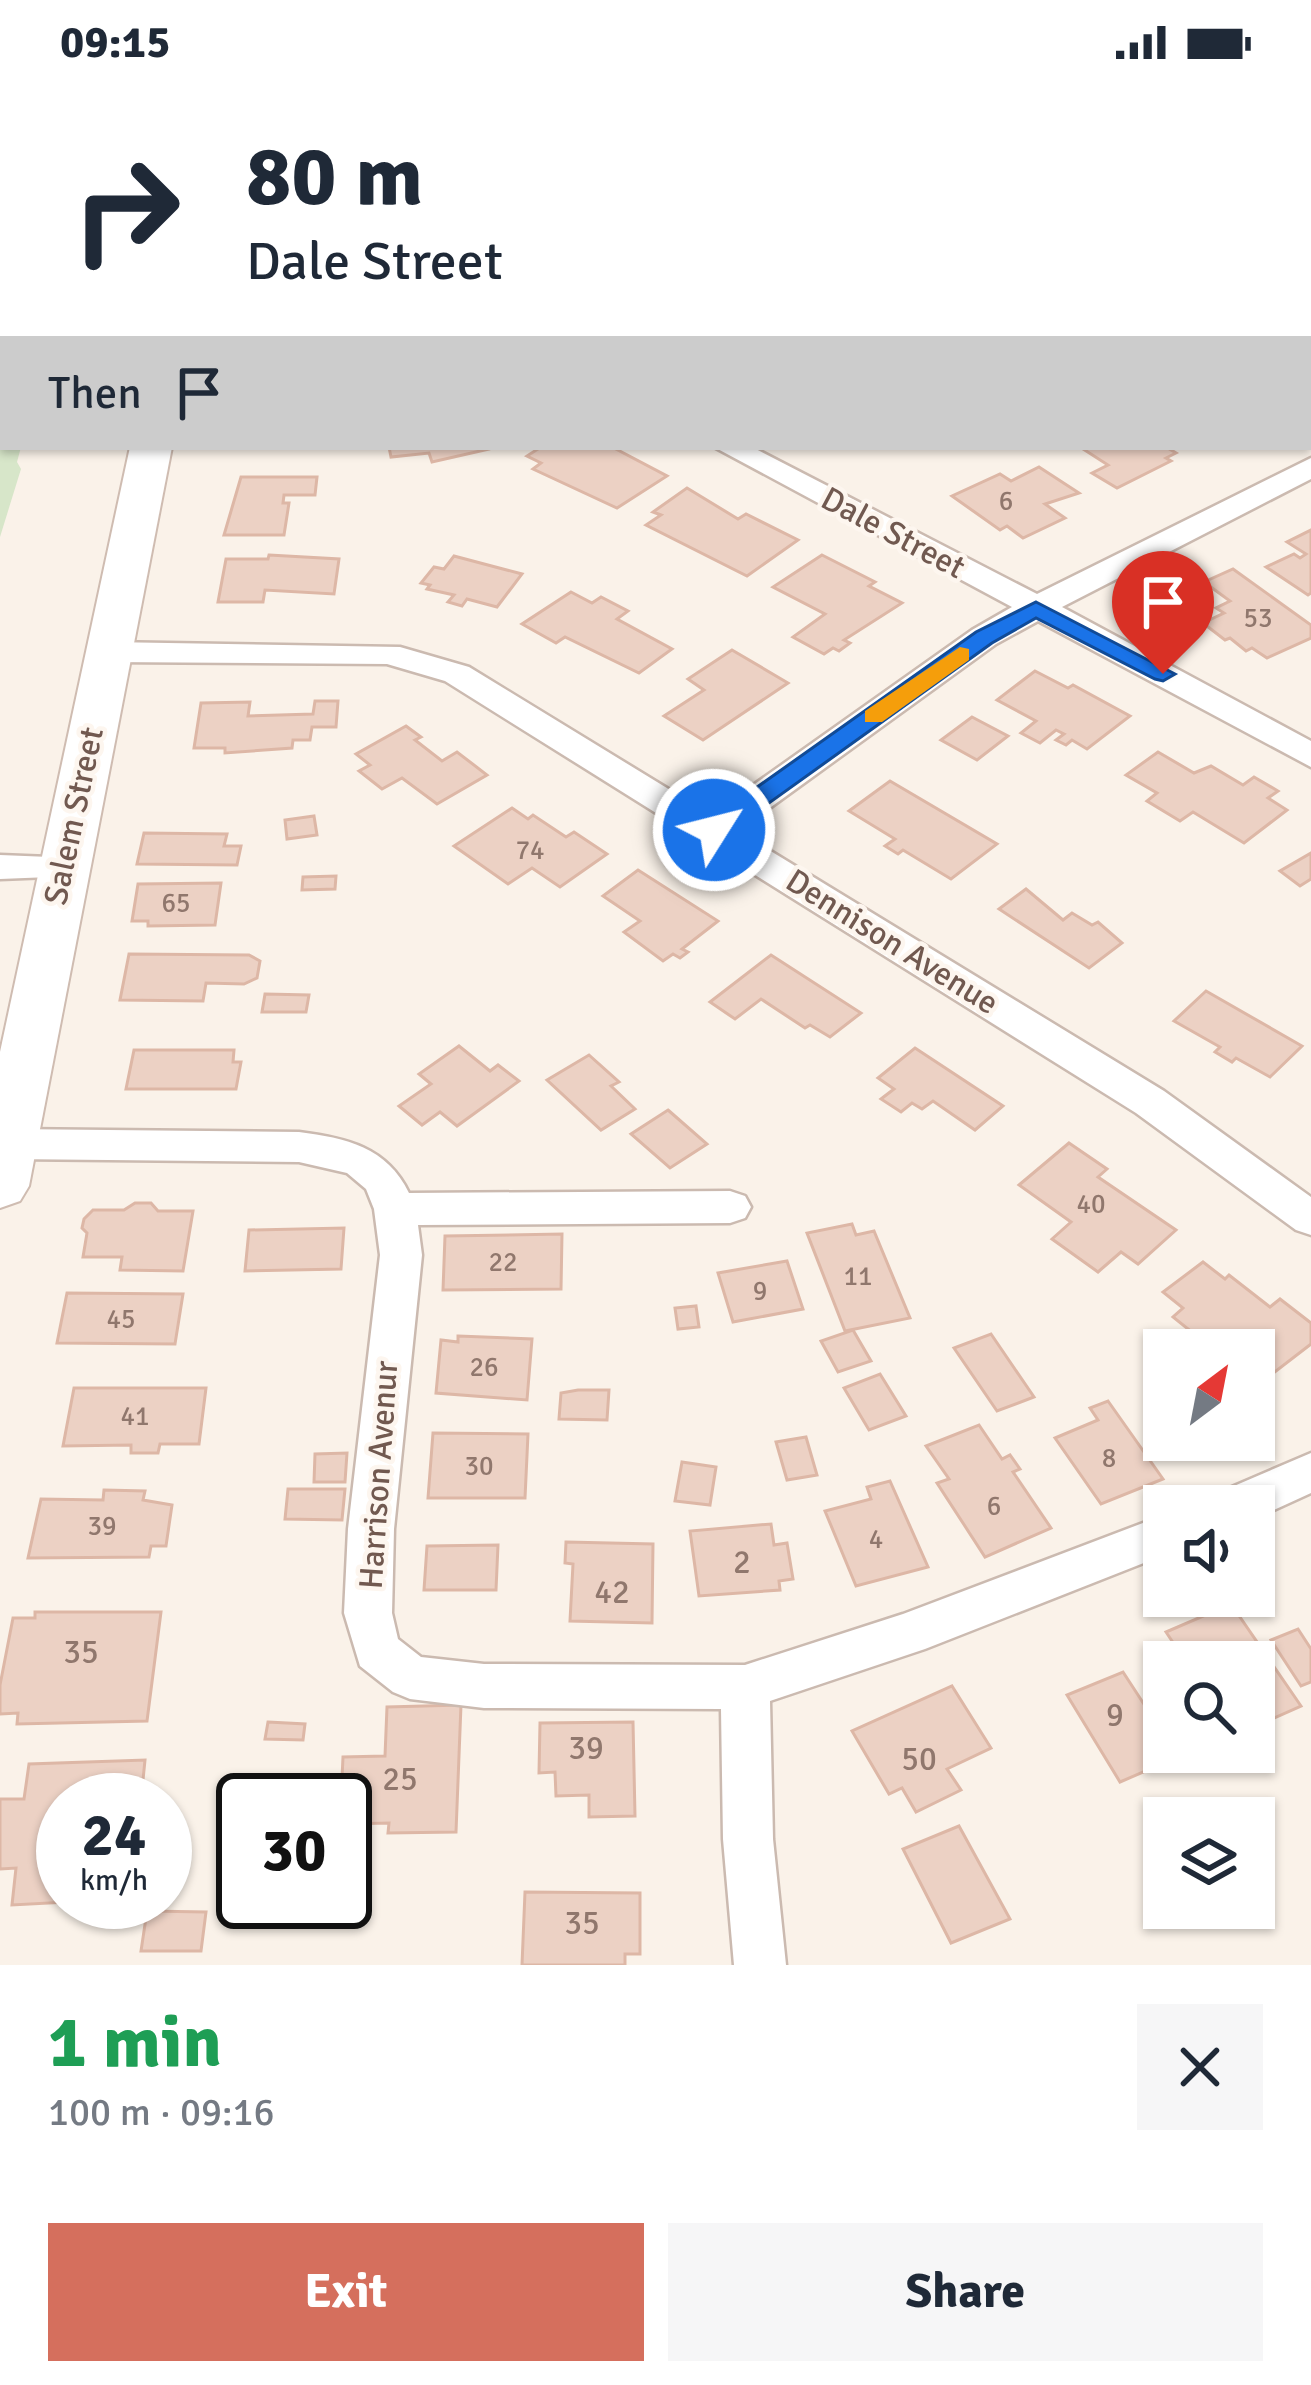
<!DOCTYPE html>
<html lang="en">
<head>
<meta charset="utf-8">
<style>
  body { margin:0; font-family:Signika,sans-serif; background:#f6f6f7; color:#1f2937; height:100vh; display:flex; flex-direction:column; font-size:45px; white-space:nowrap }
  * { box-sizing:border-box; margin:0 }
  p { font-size:39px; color:#747a83 }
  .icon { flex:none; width:66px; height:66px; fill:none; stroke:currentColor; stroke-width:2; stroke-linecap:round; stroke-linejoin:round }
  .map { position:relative; height:1881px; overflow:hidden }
  .panel { display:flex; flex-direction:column; background:#fff; flex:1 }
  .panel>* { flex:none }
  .top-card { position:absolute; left:0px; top:0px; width:1311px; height:366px; box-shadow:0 3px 9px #0004; background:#fff; color:#1f2937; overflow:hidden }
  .needle { width:78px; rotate:32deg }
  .fabs { position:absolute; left:1143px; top:1245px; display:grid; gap:24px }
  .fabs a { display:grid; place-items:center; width:132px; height:132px; border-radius:0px; background:#fff; box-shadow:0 3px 9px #0004; font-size:60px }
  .speed { position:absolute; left:36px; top:1689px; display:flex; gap:24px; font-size:60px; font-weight:700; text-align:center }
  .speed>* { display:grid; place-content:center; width:156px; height:156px; border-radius:50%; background:#fff; box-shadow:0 3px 9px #0004; line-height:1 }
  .speed small { font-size:30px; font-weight:400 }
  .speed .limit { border:6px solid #111; border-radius:18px; background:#fff; color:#111 }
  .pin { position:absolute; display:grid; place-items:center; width:102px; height:102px; color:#fff; margin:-123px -51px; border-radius:50% 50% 50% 0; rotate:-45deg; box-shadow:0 0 12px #0007 }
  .pin .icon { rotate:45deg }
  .me { position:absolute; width:132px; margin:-66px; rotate:54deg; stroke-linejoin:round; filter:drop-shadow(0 0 9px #0008) }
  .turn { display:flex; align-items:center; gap:42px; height:252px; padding:0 48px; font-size:54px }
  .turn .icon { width:156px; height:156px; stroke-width:2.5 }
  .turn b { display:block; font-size:84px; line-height:102px }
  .then { display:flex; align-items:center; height:114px; padding:0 48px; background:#0003; gap:24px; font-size:45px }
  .round { display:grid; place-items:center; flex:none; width:126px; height:126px; border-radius:0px; background:#f6f6f7 }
  .summary { display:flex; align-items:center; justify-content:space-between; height:204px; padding:0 48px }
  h1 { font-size:72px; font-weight:800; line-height:90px; color:#1e9e55 }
  .action { display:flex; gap:24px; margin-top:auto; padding:24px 48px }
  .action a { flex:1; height:138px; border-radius:0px; background:#d56f5d; color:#fff; font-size:48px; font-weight:800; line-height:138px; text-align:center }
  .action a+a { background:#f6f6f7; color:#1f2937 }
  .status { display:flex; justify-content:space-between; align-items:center; height:84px; padding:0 60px; background:#fff; direction:ltr }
  .status svg { height:33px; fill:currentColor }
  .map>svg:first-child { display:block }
  .green { fill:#d7e6c9 }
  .building { fill:#ecd1c4; stroke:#ddb7a6; stroke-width:3 }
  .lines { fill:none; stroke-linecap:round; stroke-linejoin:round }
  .minor-casing { stroke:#cbbab0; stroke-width:5 }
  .secondary-casing { stroke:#cfbcb1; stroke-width:4 }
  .minor { fill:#fff; fill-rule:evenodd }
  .secondary { fill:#fff; fill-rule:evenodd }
  .route { fill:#1a73e8; stroke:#114b97; stroke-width:3 }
  .slow { fill:#f59e0b }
  .labels { text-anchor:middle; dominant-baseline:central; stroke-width:9; stroke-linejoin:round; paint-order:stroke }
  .number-label { font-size:27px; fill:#90776d }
  .street-label { font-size:33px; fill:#715950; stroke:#fdf6ef }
  .near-number-label { font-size:33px; fill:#90776d }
</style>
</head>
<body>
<div class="status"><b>09:15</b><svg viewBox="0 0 49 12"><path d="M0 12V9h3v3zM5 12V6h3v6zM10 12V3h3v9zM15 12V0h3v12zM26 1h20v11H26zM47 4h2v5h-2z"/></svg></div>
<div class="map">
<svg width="1311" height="1881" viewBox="0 0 1311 1881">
  <rect width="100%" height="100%" fill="#faf2e9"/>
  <path class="green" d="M0,0H198L3,3V363H21L17,378L21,385L0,453Z"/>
  <g class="building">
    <path d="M389,363H489V365L432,378L429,369L391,373Z"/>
    <path d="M541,363H612L667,392L617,424L533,385L541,379L527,372Z"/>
    <path d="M1080,363H1166L1176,369L1166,374L1171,377L1117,404L1092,389L1108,381Z"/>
    <path d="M1039,383L1079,409L1045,420L1065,434L1023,454L1007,442L1000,446L952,412L1000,390L1011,397Z"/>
    <path d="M241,393H317L315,411H284L283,419H289L284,451H224Z"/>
    <path d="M687,404L738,435L746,430L798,456L747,492L646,441L661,431L653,428Z"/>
    <path d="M1311,446V509L1308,511L1266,483L1294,470L1300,474L1306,470L1287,458Z"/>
    <path d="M269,471L339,475L334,510L265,506L263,518H218L226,475H268Z"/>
    <path d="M822,471L875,498L869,502L902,519L844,556L850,559L839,567L833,564L824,570L793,553L825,530L773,503Z"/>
    <path d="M454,472L522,490L497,523L467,515L462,522L448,518L454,511L427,505L430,501L421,499L434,483L444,485Z"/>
    <path d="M1233,485L1311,541V554L1267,574L1252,564L1246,567L1230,554L1225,556L1203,539L1224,529L1216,524L1230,517L1204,498Z"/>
    <path d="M571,508L592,519L601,513L628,527L617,535L672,565L639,589L565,553L556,559L522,540Z"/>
    <path d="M732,566L788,599L703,656L664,632L704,606L688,595Z"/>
    <path d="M1035,587L1068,604L1073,601L1130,632L1087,665L1072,656L1066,661L1056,656L1064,650L1056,646L1040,659L1021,649L1036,637L997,616Z"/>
    <path d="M315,617H338L336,643H312L310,656H293L292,664L225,669V664H194L201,619L250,618L248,632L313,630Z"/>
    <path d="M972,633L1008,652L977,676L941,656Z"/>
    <path d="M406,642L421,653L415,656L442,677L457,668L487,691L437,720L402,694L382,705L359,687L370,681L356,670Z"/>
    <path d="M1158,668L1194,689L1211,682L1243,701L1254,693L1278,707L1268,714L1287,726L1244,759L1193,728L1180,737L1147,717L1157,709L1126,691Z"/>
    <path d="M890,697L997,760L951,795L903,766L898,770L885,762L895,755L849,727Z"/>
    <path d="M512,724L528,735L533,731L566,753L574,748L607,770L560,803L532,784L508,800L454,762Z"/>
    <path d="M314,732L317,751L287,755L285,736Z"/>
    <path d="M144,749L227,750L224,762H241L237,781L137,780Z"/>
    <path d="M1311,769V795L1300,802L1280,787Z"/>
    <path d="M638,786L718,837L682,865L688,868L680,874L673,870L663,877L624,848L640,837L603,812Z"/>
    <path d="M336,792L335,805L302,806L303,793Z"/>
    <path d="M221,799L215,841L148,842V837H132L138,800Z"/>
    <path d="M1026,805L1063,836L1072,829L1092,841L1098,838L1122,859L1089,884L999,825Z"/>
    <path d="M129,870L249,871L260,877L257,894L244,900L206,899L203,917L120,916Z"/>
    <path d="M771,871L861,929L830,953L810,941L805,944L761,915L735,935L710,918Z"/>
    <path d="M1206,907L1302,962L1270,993L1236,974L1232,978L1215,968L1220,963L1174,937Z"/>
    <path d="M265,910L309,911L306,928H262Z"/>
    <path d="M459,962L490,987L498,981L519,997L457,1042L440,1028L422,1041L399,1022L431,1000L419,990Z"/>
    <path d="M915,964L1003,1022L975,1046L933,1017L922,1025L912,1019L901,1028L881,1015L894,1005L878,994Z"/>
    <path d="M134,966H234L233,978H241L236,1005H126Z"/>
    <path d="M589,971L619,998L611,1002L635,1025L601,1046L547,996Z"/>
    <path d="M668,1026L707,1060L670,1084L631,1050Z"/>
    <path d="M1069,1059L1107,1085L1098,1093L1176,1146L1138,1180L1121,1168L1098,1188L1052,1155L1071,1138L1019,1101Z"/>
    <path d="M135,1119H151L158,1127H193L183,1187L120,1186L122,1173H83L87,1149L82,1144L84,1135L93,1126H124Z"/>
    <path d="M852,1140L856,1151L874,1147L910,1234L845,1247L807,1149Z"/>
    <path d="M344,1144L341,1185L245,1187L249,1146Z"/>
    <path d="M562,1150L561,1205L443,1206L445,1152Z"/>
    <path d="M787,1177L803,1225L733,1238L718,1189Z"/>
    <path d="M1203,1178L1225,1195L1229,1191L1270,1223L1280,1215L1311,1239V1260L1267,1294L1254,1283V1266H1234L1214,1249L1203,1257L1173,1233L1183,1224L1163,1208Z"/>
    <path d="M67,1209L183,1210L175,1260L57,1259Z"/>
    <path d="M696,1222L699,1243L678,1245L675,1224Z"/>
    <path d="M853,1246L871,1277L838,1288L821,1257Z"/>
    <path d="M991,1250L1034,1313L997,1327L954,1264Z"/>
    <path d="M458,1252L532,1255L527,1316L436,1309L441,1256L458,1258Z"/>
    <path d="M880,1290L906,1332L869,1346L844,1304Z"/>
    <path d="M74,1304H206L199,1360H160L158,1369H131V1361L63,1362Z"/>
    <path d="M578,1306H609L607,1336L559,1335L561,1309Z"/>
    <path d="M1108,1317L1163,1395L1101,1420L1055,1354L1098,1336L1090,1324Z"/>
    <path d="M979,1341L1002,1375L1010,1371L1020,1385L1013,1388L1051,1444L985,1473L937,1399L949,1395L926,1362Z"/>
    <path d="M433,1349L528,1350L525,1414H428Z"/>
    <path d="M806,1353L817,1391L787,1396L776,1358Z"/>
    <path d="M347,1369L345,1398H314L315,1370Z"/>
    <path d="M682,1378L716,1383L710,1421L675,1417Z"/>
    <path d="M890,1397L928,1483L856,1502L825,1427L871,1415L867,1403Z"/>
    <path d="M288,1405H345L342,1436L285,1435Z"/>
    <path d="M104,1406L145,1407L143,1416L172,1421L166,1462H151L149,1473L28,1474L41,1415L103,1416Z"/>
    <path d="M771,1440L774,1461L787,1459L793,1495L779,1497L780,1506L699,1512L690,1447Z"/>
    <path d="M566,1458L653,1460L652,1539L570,1537L573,1480L565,1479Z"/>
    <path d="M498,1461L496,1506H424L427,1462Z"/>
    <path d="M1231,1520L1301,1622L1254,1643V1578H1186L1166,1548Z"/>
    <path d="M35,1528H161L147,1637L17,1640L18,1629L0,1630V1601L13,1534H35Z"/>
    <path d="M1298,1545L1311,1565V1598L1301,1602L1271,1556Z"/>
    <path d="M1123,1588L1164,1651V1668H1175L1178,1673L1120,1698L1067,1611Z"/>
    <path d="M952,1602L991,1664L947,1685L961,1706L916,1728L902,1704L889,1710L852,1647Z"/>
    <path d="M461,1621L456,1748L388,1749L389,1739L345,1740V1716H341L343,1673L385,1672L387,1623Z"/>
    <path d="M268,1638L305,1640L303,1656L265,1655Z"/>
    <path d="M633,1638L635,1732L589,1733V1711L556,1712L555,1688L539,1689L540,1639Z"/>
    <path d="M145,1676L141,1716H63V1818H68L12,1821L16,1784L0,1785V1715H24L29,1680Z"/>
    <path d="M959,1742L1010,1835L951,1859L903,1765Z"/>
    <path d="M525,1808L640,1809V1870H625V1881H522Z"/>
    <path d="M147,1827L206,1828L201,1867H141Z"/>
  </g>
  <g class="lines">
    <defs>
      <g id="minor">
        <rect x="1308" y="20" width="3" height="16"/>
        <path d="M1311,89V105L1308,106V90Z"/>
        <path d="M714,363H752L1037,510L1311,374V395L1062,523L1311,657V683L1038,537L996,560L738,747L1164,1007L1311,1113V1151L1296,1146L1136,1029L445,597L387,580L109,578L97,575L92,568L97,561L109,558L400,563L469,583L711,731L972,546L1012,523Z"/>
        <path d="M0,771L75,774L80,783L75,792L0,795Z"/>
        <path d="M9,1045L299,1048C346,1054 387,1063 409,1109L730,1107L745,1112L751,1123L745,1134L730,1139L418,1141L422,1171L394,1445L392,1529L398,1555L421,1573L484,1580L745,1581L903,1530L1164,1431V1471L925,1565L770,1617L773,1755L786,1881H734L723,1755L721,1625L484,1624L410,1615L393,1608L360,1582L344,1529L348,1445L380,1171L374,1125L366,1105L347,1089L299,1078L9,1075L0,1073V1047Z"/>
        <path d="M1311,1369V1409L1254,1435V1422H1213L1220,1408Z"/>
      </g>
      <path id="secondary" d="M130,363H172L29,1102L20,1117L0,1124V968Z"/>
    </defs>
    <use href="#minor" class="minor-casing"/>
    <use href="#secondary" class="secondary-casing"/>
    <use href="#minor" class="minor"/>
    <use href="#secondary" class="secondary"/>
  </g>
  <path class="route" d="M1036,518L1175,590L1163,597L1155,595L1036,534L992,559L723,752H705L701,746L705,740L976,548Z"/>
  <path class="slow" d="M960,563L969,565V576L882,638H865V627Z"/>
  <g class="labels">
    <g class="number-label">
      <text x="1006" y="417">6</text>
      <text x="1258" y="534">53</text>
      <text x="530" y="766">74</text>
      <text x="176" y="819">65</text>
      <text x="1091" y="1120">40</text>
      <text x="503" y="1178">22</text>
      <text x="858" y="1192">11</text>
      <text x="760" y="1207">9</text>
      <text x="121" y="1235">45</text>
      <text x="484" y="1283">26</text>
      <text x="135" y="1332">41</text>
      <text x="1109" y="1374">8</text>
      <text x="479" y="1382">30</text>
      <text x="994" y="1422">6</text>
      <text x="102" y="1442">39</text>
      <text x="876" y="1455">4</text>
    </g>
    <g class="street-label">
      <text transform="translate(893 449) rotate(28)">Dale Street</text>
      <text transform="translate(74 732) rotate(-78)">Salem Street</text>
      <text transform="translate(892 858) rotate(32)">Dennison Avenue</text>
      <text transform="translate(379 1391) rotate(-86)">Harrison Avenur</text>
    </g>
    <g class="near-number-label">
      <text x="742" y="1478">2</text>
      <text x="612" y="1508">42</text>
      <text x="81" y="1568">35</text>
      <text x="1115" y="1631">9</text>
      <text x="586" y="1664">39</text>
      <text x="919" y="1675">50</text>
      <text x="400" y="1695">25</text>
      <text x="582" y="1839">35</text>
    </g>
  </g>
</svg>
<div class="fabs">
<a><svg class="needle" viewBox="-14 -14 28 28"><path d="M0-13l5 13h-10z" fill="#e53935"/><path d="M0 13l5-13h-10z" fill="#747a83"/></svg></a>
<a><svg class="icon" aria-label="sound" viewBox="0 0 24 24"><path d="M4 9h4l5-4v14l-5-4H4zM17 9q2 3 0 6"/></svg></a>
<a><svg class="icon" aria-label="search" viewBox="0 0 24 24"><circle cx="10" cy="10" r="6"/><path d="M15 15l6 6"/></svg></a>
<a><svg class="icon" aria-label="layers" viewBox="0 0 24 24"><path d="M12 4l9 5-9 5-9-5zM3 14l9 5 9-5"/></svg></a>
</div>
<div class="speed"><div>24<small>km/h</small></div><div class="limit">30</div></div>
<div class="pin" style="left:1163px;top:590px;background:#d93025"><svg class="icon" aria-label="arrive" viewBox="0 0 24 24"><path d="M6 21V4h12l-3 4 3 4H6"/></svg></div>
<svg class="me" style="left:714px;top:746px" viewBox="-20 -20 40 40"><circle r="17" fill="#1a73e8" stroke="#fff" stroke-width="3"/><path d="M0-11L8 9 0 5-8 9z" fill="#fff"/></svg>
<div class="top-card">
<div class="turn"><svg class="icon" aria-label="right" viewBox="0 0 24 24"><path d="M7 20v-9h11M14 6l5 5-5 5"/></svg><div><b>80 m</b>Dale Street</div></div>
<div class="then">Then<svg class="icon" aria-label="arrive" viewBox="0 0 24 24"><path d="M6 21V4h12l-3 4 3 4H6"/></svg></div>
</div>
</div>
<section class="panel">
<div class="summary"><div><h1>1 min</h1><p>100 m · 09:16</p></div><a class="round"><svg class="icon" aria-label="close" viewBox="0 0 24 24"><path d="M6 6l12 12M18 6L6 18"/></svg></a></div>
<div class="action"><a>Exit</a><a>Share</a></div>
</section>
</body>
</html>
